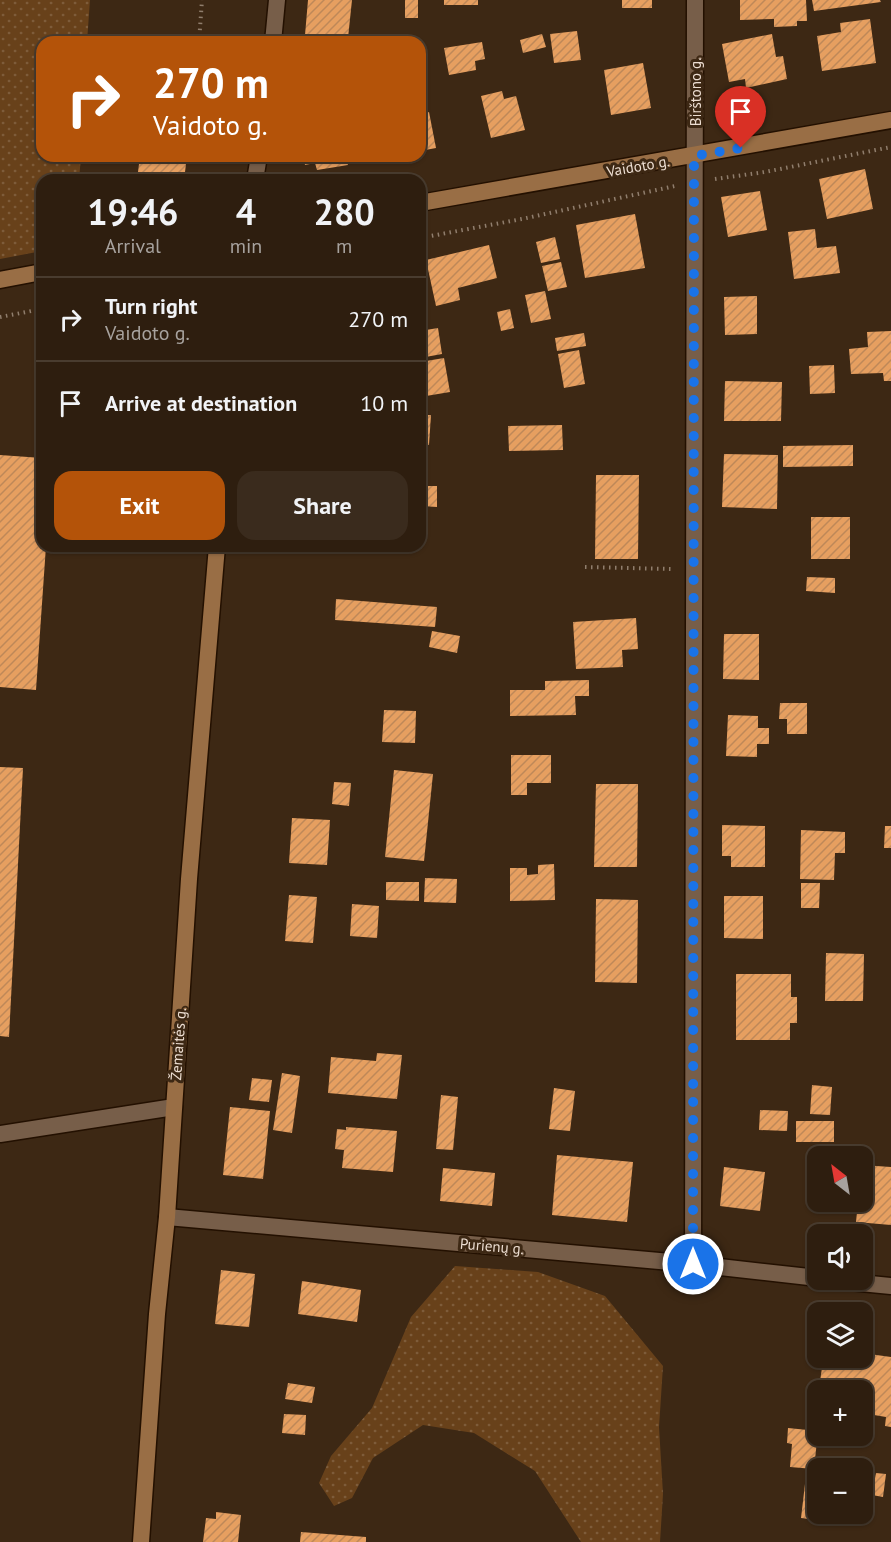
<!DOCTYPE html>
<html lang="en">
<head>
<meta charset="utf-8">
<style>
  body { margin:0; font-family:"PT Sans",sans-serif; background:#3a2b1d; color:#f1f3f6; height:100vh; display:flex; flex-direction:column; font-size:22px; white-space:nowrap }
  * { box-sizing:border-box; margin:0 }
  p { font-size:20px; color:#a7a29e }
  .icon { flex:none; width:33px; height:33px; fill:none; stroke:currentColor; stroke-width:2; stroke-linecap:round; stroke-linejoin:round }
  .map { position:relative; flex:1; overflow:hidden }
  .panel { position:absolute; left:36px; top:174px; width:390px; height:378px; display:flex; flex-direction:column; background:#2e1e0f; border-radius:18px; box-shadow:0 2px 4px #0004,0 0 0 2px #493c2f }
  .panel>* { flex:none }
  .guide { position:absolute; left:36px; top:36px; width:390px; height:126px; border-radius:18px; box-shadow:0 2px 4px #0004,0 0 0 2px #493c2f; background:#b45309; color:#fff; overflow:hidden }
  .needle { width:39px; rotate:329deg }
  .buttons { position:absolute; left:807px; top:1146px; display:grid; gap:12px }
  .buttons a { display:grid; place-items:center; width:66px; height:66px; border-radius:12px; background:#2e1e0f; box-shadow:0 2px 4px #0004,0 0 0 2px #493c2f; font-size:30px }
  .pin { position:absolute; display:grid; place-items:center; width:51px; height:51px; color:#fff; margin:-62px -26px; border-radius:50% 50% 50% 0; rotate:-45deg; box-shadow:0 0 6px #0007 }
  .pin .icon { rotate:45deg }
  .me { position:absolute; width:66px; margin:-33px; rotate:0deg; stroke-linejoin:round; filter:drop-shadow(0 0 4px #0008) }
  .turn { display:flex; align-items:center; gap:21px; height:126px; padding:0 18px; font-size:27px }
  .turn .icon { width:78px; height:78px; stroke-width:2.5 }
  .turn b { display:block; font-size:42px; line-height:51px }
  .eta { display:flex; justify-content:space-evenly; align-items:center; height:102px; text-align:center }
  .eta b { font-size:36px; font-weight:700; line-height:42px }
  .button { display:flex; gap:12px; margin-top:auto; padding:12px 18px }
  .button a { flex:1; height:69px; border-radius:18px; background:#b45309; color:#fff; font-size:24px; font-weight:700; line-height:69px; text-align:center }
  .button a+a { background:#3a2b1d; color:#f1f3f6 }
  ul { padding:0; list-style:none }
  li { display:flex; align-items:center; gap:18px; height:84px; padding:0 18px; border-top:2px solid #493c2f }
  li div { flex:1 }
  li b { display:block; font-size:22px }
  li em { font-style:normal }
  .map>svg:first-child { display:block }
  .grass { fill:url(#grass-dots) }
  .building { fill:url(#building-hatch) }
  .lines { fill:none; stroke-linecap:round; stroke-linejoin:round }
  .minor-casing { stroke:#231000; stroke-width:19 }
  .secondary-casing { stroke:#231000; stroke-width:19 }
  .path { stroke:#907e6d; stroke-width:4; stroke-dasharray:1.5 4.5; stroke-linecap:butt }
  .minor { stroke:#775e49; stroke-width:16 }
  .secondary { stroke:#996e45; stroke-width:16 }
  .route { stroke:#1a73e8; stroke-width:10; stroke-dasharray:0 18 }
  .labels { text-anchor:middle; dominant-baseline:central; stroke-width:6; stroke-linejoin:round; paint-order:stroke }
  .street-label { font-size:15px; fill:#ecddd1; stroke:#3d2814 }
</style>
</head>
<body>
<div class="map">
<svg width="891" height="1542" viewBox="0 0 891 1542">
  <defs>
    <pattern id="grass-dots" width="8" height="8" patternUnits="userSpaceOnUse" patternTransform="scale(1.5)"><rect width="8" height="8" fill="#68411a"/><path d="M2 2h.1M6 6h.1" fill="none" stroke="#7e5c3a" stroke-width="1.8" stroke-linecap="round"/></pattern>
    <pattern id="building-hatch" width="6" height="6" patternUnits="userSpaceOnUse" patternTransform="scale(1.5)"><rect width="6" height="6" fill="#e69f60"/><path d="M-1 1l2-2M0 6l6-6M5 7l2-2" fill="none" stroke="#be8858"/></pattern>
  </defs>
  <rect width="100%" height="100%" fill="#3d2814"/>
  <g class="grass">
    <path d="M0,0H90L87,42H42V156H81L79,180H42V251L0,259Z"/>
    <path d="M455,1266L538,1272L605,1296L663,1366L659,1427L663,1494L660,1542H581L535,1471L474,1433L423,1425L373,1458L352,1498L334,1506L319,1483L331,1456L372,1408L411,1317Z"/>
  </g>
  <g class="building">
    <path d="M308,0H352L348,38L305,35Z"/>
    <rect x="405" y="0" width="13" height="18"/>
    <rect x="444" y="0" width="34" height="5"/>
    <rect x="622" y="0" width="30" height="8"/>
    <path d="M740,0H806L807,21H797V26L774,27V19L740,20Z"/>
    <path d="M812,0H880L881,2L814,11Z"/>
    <path d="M870,19L876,63L822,71L817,36L841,32L840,23Z"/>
    <path d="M577,31L581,60L554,63L550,34Z"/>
    <path d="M542,34L546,47L523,53L520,40Z"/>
    <path d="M772,34L776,57L783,56L787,79L746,88L745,79L729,82L722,44Z"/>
    <path d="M482,42L485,59L475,61L476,70L449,75L444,48Z"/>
    <path d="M643,63L651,108L611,115L604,70Z"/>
    <path d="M502,91L504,99L516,96L525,130L491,138L481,96Z"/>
    <path d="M429,112L436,148L420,151V114Z"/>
    <path d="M140,156H187L184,180H137Z"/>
    <path d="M303,156H346L348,165L317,170L315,163L305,165Z"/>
    <path d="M865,169L873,209L827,219L819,179Z"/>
    <path d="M760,191L767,230L728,237L721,197Z"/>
    <path d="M635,214L645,268L585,278L576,225Z"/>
    <path d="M815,229L817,248L836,246L840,273L794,279L788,232Z"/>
    <path d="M555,237L560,259L541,263L536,242Z"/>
    <path d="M489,245L497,278L458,288L460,300L436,306L426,260Z"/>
    <path d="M561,262L567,287L548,291L542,266Z"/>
    <path d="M545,291L551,319L531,323L525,295Z"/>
    <path d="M757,296V334L725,335L724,297Z"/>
    <path d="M510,309L514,328L501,331L497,312Z"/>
    <path d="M438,328L442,354L420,358V331Z"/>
    <path d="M891,331V381H884L883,373L851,374L849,349L868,347L867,332Z"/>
    <path d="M584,333L586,346L557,351L555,338Z"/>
    <path d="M579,350L585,384L564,388L558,354Z"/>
    <path d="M444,358L450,392L420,397V362Z"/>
    <path d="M834,365L835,393L810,394L809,366Z"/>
    <path d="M725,381L782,382L781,421H724Z"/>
    <path d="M420,415H431L429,445L420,444Z"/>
    <path d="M562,425L563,450L509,451L508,426Z"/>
    <path d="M853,445V466L783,467V446Z"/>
    <path d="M724,454L778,455L777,509L722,507Z"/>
    <path d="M0,455L42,458V546H46L36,690L0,687Z"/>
    <path d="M596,475H639L638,559H595Z"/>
    <path d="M421,486H437V507L421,506Z"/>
    <rect x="811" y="517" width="39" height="42"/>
    <path d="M807,577L835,578V593L806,591Z"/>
    <path d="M336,599L437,607L435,627L335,620Z"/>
    <path d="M636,618L638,649L622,650L623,667L576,669L573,622Z"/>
    <path d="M432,631L460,636L457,653L429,647Z"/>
    <path d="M724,634H759V680L723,679Z"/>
    <path d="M589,680V696H575L576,715L510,716V690H545V681Z"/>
    <path d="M780,703H807V734H787V719H779Z"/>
    <path d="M384,710L416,711L415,743L382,742Z"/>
    <path d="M728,715L758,716V728H769V744H757V757L726,756Z"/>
    <path d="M511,755H551V783H527V795H511Z"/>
    <path d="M0,767L23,768L9,1037L0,1036Z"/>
    <path d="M394,770L433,774L424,861L385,857Z"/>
    <path d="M334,782L351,783L349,806L332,804Z"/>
    <path d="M596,784H638L637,867H594Z"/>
    <path d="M292,818L330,820L327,865L289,863Z"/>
    <path d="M722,825L765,826V867H731V856H722Z"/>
    <path d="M885,826H891V848H884Z"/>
    <path d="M801,830L845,832V853H835L834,880L800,879Z"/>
    <path d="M554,864L555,900L510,901V868H527V875L538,874V865Z"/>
    <path d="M425,878L457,879L456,903L424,902Z"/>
    <path d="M386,882H419V901L386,900Z"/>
    <path d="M801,883H820L819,908H801Z"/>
    <path d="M289,895L317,897L313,943L285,941Z"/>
    <path d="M724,896H763V939L724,938Z"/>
    <path d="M596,899L638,900L637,983L595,982Z"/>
    <path d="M352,904L379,906L377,938L350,936Z"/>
    <path d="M826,953L864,954L863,1001H825Z"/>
    <path d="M736,974H791V997H797V1023H790V1040H736Z"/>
    <path d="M377,1053L402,1055L397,1099L328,1093L331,1057L376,1061Z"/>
    <path d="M282,1073L300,1076L292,1133L273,1130Z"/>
    <path d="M252,1078L272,1080L269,1102L249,1100Z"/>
    <path d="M812,1085L832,1087L830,1115L810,1114Z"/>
    <path d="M554,1088L575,1091L570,1131L549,1129Z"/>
    <path d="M441,1095L458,1097L453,1150L436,1149Z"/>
    <path d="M230,1107L270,1111L263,1179L223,1175Z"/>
    <path d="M760,1110L788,1111L787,1131L759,1130Z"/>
    <rect x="796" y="1121" width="38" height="21"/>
    <path d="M346,1127L397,1131L393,1172L342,1168L344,1150L335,1149L337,1129L346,1130Z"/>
    <path d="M557,1155L633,1162L627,1222L552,1215Z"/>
    <path d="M862,1165L891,1167V1225L856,1222L858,1202H862Z"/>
    <path d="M724,1167L765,1172L760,1211L720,1206Z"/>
    <path d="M443,1168L495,1173L492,1206L440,1201Z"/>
    <path d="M221,1270L255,1274L249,1327L215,1324Z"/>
    <path d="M302,1281L361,1290L357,1322L298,1314Z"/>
    <path d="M862,1353L891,1357V1427L885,1426L886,1417L874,1415L873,1425L862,1423V1390H818V1410L811,1409L814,1387L819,1388L823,1361L860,1366Z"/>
    <path d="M288,1383L315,1387L312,1403L285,1399Z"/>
    <path d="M284,1414L306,1415L305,1435L282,1433Z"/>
    <path d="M788,1428L818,1431L814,1469L790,1467L792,1444L787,1443Z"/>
    <path d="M876,1473L886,1474L883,1497L872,1495Z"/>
    <path d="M805,1484L818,1486V1514H857L856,1525L801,1518Z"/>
    <path d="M216,1512L241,1515L238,1542H203L206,1518L216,1519Z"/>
    <path d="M301,1532L366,1537V1542H300Z"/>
  </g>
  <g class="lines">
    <defs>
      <g id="minor">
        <path d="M273,42L277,0"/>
        <path d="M255,180L259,156"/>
        <path d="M0,1134L174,1107"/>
        <path d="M167,1217L693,1264L818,1278"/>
        <path d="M693,1264L695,0"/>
        <path d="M830,1280L891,1286"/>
      </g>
      <g id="secondary">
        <path d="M420,203L891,120"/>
        <path d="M0,280L42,272"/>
        <path d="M141,1542L157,1314L167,1217L189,879L217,546"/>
      </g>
    </defs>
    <use href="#minor" class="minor-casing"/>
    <use href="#secondary" class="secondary-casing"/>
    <g class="path">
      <path d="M199,42L202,0"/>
      <path d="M715,179L765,172L891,147"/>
      <path d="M420,238L522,219L675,186"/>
      <path d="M0,317L42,309"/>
      <path d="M585,567L672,569"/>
    </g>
    <use href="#minor" class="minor"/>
    <use href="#secondary" class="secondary"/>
  </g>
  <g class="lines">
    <path class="route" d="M693,1264L694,156L741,148"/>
  </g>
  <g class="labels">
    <g class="street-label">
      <text transform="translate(695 92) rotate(-90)">Birštono g.</text>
      <text transform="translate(638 166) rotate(-10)">Vaidoto g.</text>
      <text transform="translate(178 1044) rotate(-86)">Žemaitės g.</text>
      <text transform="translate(492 1246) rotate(5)">Purienų g.</text>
    </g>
  </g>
</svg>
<div class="buttons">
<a><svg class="needle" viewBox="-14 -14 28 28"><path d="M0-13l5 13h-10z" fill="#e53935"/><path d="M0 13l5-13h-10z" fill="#a7a29e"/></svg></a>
<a><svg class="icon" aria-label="sound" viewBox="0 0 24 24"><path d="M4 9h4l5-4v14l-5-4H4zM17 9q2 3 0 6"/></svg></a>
<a><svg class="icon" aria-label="layers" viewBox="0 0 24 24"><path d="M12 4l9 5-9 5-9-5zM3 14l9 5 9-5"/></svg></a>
<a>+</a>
<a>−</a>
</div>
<div class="pin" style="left:741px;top:148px;background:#d93025"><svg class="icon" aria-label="arrive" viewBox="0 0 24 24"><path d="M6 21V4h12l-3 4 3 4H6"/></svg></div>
<svg class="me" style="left:693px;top:1264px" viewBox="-20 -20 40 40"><circle r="17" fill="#1a73e8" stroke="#fff" stroke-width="3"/><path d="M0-11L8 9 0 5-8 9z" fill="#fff"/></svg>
<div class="guide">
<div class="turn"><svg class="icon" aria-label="right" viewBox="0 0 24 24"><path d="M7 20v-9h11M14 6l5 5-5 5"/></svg><div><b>270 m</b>Vaidoto g.</div></div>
</div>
<section class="panel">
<div class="eta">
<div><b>19:46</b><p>Arrival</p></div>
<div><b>4</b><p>min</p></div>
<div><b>280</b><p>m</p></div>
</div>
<ul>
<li><svg class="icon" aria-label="right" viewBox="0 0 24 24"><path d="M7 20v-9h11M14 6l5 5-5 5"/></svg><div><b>Turn right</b><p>Vaidoto g.</p></div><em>270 m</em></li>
<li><svg class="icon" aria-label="arrive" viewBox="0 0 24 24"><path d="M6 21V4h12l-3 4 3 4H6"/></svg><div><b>Arrive at destination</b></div><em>10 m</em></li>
</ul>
<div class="button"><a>Exit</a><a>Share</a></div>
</section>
</div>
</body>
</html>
